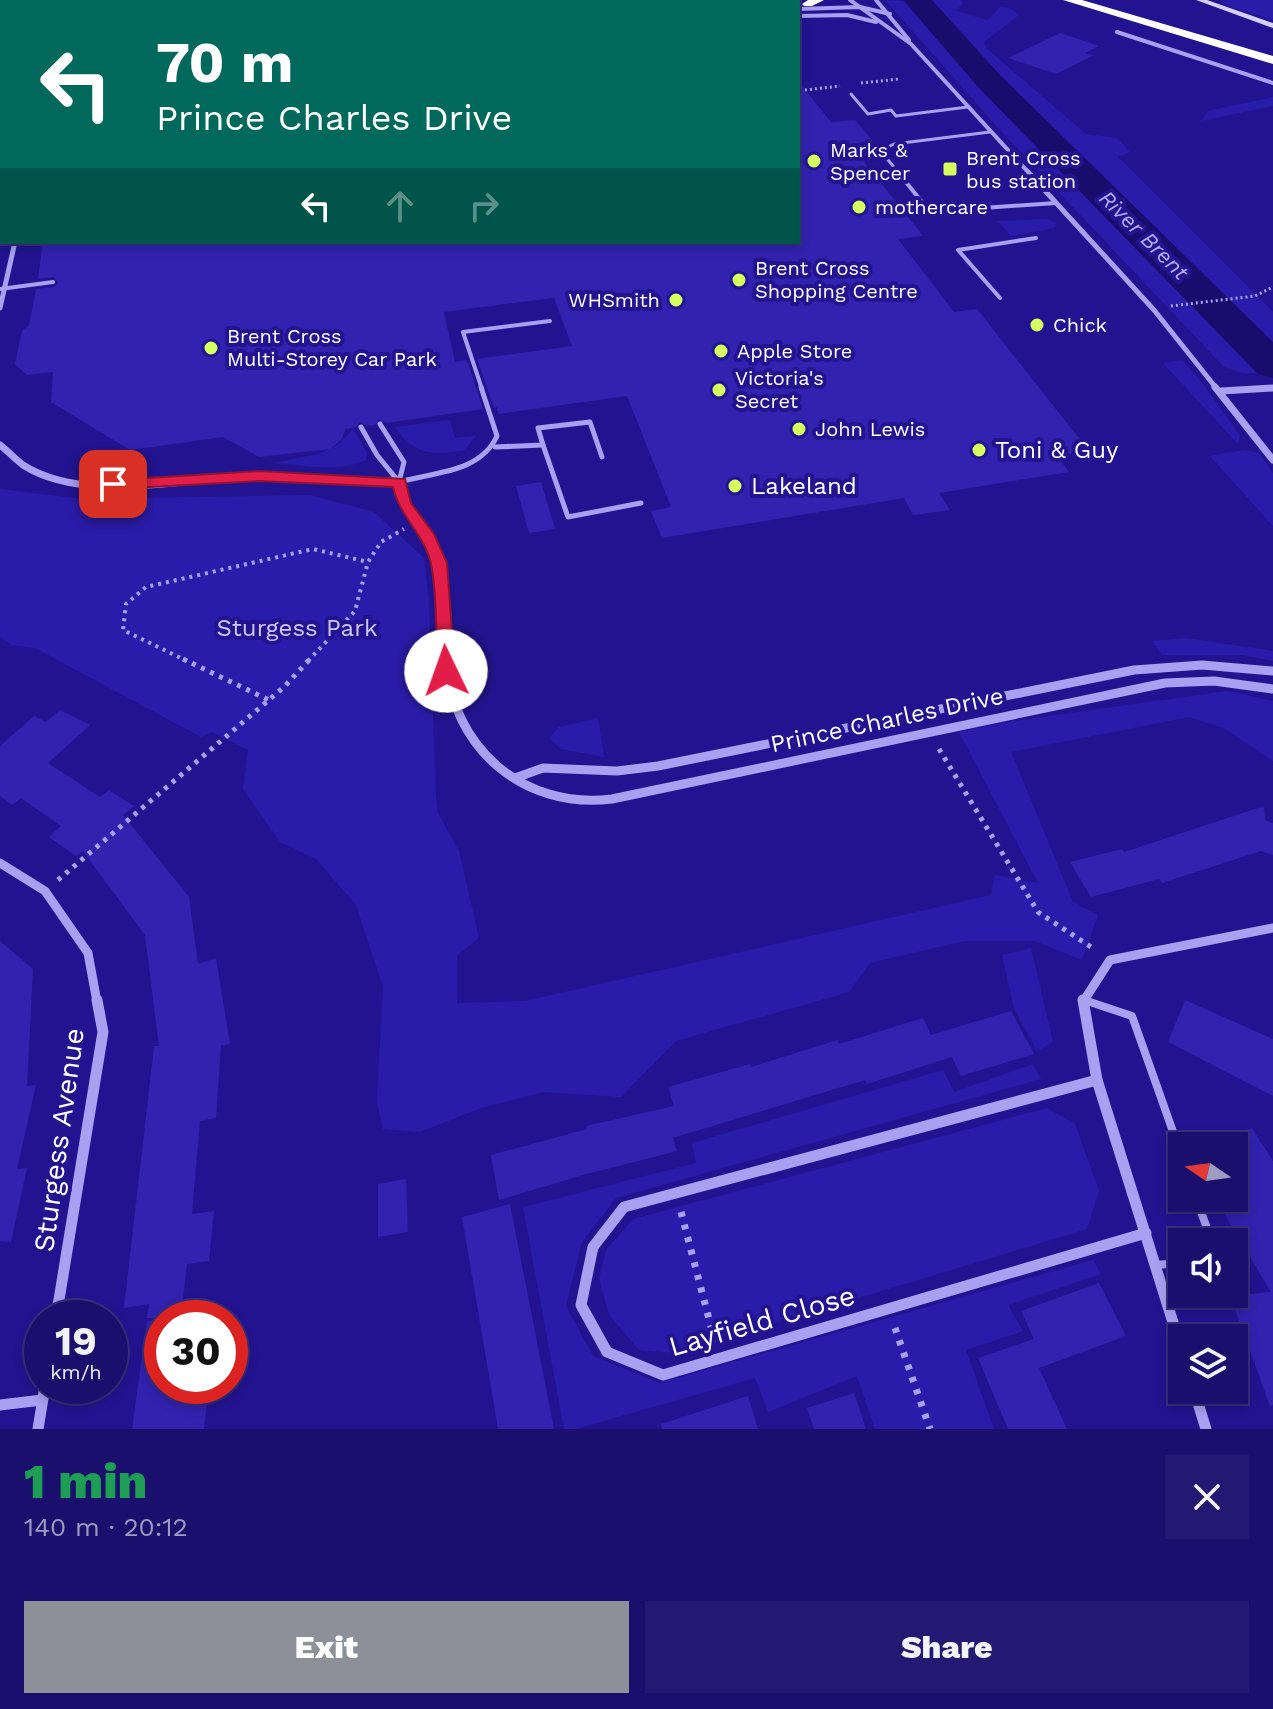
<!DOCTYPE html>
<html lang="en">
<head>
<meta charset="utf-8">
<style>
  body { margin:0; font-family:"Work Sans",sans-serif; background:#231872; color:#f1f3f6; height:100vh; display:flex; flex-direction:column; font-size:30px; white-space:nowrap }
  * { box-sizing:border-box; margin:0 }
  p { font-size:26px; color:#9f9cc2 }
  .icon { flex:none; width:44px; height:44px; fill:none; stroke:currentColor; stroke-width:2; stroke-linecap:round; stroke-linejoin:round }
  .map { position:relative; height:1429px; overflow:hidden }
  .details { display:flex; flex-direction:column; background:#1a0f6c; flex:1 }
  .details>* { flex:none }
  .banner { position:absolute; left:0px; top:0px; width:800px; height:244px; box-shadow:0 4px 12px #0003,0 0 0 2px #382f7f; background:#00695c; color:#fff; overflow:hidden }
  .needle { width:52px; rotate:283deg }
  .fabs { position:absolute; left:1168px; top:1132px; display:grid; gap:16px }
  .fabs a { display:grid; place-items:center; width:80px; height:80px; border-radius:0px; background:#1a0f6c; box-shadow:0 4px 12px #0003,0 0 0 2px #382f7f; font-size:40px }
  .speed { position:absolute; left:24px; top:1300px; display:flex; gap:16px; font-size:40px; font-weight:700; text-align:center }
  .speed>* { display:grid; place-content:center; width:104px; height:104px; border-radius:50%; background:#1a0f6c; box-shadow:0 4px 12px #0003,0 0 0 2px #382f7f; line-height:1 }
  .speed small { font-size:20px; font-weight:400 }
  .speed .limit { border:12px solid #d22; background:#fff; color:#111 }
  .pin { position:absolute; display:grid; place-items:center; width:68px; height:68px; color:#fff; margin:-34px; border-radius:16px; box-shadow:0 4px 12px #0006 }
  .me { position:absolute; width:88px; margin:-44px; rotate:357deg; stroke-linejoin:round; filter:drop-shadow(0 0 6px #0008) }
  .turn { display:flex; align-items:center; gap:28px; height:168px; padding:0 24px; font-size:36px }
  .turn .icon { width:104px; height:104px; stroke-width:2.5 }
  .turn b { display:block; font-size:56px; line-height:68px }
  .lanes { display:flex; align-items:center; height:76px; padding:0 24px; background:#0003; justify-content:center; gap:40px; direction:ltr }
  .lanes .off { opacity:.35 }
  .round { display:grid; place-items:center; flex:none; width:84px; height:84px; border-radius:0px; background:#231872 }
  .summary { display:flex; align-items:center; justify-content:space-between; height:136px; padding:0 24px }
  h1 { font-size:48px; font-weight:800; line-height:60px; color:#1e9e55 }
  .cta { display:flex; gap:16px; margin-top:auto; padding:16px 24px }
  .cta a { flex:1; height:92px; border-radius:0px; background:#8c9099; color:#fff; font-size:32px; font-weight:800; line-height:92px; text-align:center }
  .cta a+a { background:#231872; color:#f1f3f6 }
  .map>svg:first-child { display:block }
  .green { fill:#2a1caa }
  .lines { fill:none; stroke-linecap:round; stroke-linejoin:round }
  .river { fill:#180d6d; fill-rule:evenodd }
  .building { fill:#3122af }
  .path-far3 { stroke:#a8a1f1; stroke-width:3; stroke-dasharray:2 3; stroke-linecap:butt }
  .path-far2 { stroke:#a8a1f1; stroke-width:4; stroke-dasharray:3 5; stroke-linecap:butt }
  .path-far1 { stroke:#a8a1f1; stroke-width:5; stroke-dasharray:4 6; stroke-linecap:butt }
  .path { stroke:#a8a1f1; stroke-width:7; stroke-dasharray:5 8; stroke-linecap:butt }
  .lane-far4 { stroke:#a8a1f1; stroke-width:3 }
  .lane-far3 { stroke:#a8a1f1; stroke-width:4 }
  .lane-far2 { stroke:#a8a1f1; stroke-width:5 }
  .lane-far1 { stroke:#a8a1f1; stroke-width:6 }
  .lane { stroke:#a8a1f1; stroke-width:8 }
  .street-far4 { stroke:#a8a1f1; stroke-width:4 }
  .street-far3 { stroke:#a8a1f1; stroke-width:5 }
  .street-far2 { stroke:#a8a1f1; stroke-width:7 }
  .street-far1 { stroke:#a8a1f1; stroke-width:9 }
  .street { stroke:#a8a1f1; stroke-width:11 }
  .secondary { fill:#d4cffb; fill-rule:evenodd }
  .highway { fill:#fff; fill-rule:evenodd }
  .route { fill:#e11d48; stroke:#92132f; stroke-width:2 }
  .poi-dot { fill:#d6ff60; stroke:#221490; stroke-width:3 }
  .labels { text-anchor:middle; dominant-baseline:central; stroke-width:8; stroke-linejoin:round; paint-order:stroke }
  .far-poi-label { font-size:20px; fill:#fff; stroke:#221490; text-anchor:start }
  .far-water-label { font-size:22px; font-style:italic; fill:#b3acf8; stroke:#221490 }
  .poi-label { font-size:24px; fill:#fff; stroke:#221490; text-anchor:start }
  .park-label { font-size:24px; fill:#ccc7fc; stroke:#221490 }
  .street-label { font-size:24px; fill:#fff; stroke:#221490 }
  .near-street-label { font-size:28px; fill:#fff; stroke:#221490 }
</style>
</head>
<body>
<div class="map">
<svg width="1273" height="1429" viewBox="0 0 1273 1429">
  <rect width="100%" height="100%" fill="#221490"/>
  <g class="green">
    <path d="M885,0L915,2L998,99L1199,297L1268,374L1243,373L1224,367L1000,130Z"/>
    <path d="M922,0H960L963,3L956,11L987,20L1001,7L1010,8L1019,15L984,42L986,48L1086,134L1117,138L1130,152L1118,157L1273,312V350L996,80Z"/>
    <path d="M1220,0H1273V20L1233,8Z"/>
    <path d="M1273,97V106L1201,121L1208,111Z"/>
    <path d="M1047,219L1056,223L1055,228L1011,236L998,221Z"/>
    <path d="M1182,360L1203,384L1240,436L1238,444L1163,363Z"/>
    <path d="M450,420L455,438L476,436L464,450C432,456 413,454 395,427Z"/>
    <path d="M353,429L367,453L366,460C338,473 304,465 275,463L321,453L338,445Z"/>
    <path d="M1244,450L1259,453L1273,473V526L1210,456Z"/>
    <path d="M0,489L82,499L309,495L374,512L424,558L429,602L436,796L438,813L459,851L479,938L457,955V1003L525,1001L991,895L995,875L1038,883L959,732L1007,722L1227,691L1273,701V761L1224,728L1189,717L1011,752L1073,902L1098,915L1082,960L1035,941H964L870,963L849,992L676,1041L621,1097L543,1092L481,1108L420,1132L383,1129L377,1102L383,986L356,905L316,859L280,842L243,789L248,750L212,732L201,737L35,648L12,645L0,637Z"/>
    <path d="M1186,638L1273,651V661L1241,655H1162L1152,641Z"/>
    <path d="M598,718L604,757L561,749L549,738L559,727Z"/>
    <path d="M1031,948L1053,1042L1037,1051L1014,1008L1002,955Z"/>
    <path d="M1033,1064L1041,1079L616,1198L582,1242L566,1306L593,1356L659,1383L1093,1260L1101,1274L1008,1305L1023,1331L966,1350L994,1429H875L857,1376L768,1412L755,1378L575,1429H564L523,1207L696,1163L692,1143L943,1070L954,1092Z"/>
    <path d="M1047,1108L1075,1124L1099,1191L1087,1229L676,1353L639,1350L609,1315L599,1279L606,1250L633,1219Z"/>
  </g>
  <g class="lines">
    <path class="river" d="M903,0H932L1000,75L1273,342V378L1258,374L978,87Z"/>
  </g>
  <g class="building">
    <path d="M1060,33L1099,46L1085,53L1094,55L1056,74L1008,58Z"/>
    <path d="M798,81L831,122L855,120L873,141L850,144L923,236L898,239L954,312L977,309L1089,451L1057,456L1069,472L939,493L950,510L913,515L904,498L662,538L651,511L671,507L627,396L498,414L497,407L494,408L477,359L572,346L554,298L444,312L455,362L467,360L483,409L386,423L379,419L375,425L367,426L360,422L356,427L345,429L342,439L330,449L259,457L223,437L130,450L51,402L53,372L27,375L15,364L22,331L29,325L36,289L54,287L58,283L54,277L38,279L43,242H798Z"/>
    <path d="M541,482L555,529L529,533L516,486Z"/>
    <path d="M60,710L90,725L48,763L100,797L109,790L134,806L123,815L189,897L198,964L216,958L230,1044L221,1045L216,1118L200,1121L192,1214L214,1211L209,1261L187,1264L181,1318H147L149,1304L124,1308L154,1046H159L145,935L83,851L76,856L49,837L61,826L21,798L12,805L0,796V746L34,716L46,722Z"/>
    <path d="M1264,806L1265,820L1273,823V855L1261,851L1162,883L1159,879L1091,897L1070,862L1122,849L1124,852Z"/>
    <path d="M0,941L33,969L27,1086L36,1085L17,1169L27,1168L11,1242L0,1241Z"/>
    <path d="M1185,1000L1273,1039V1096L1168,1042Z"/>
    <path d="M1011,1011L1034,1054L961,1076L952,1057L867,1084L865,1080L673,1138L677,1151L583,1175L499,1200L491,1155L587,1129L586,1126L674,1106L668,1087L750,1064L751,1067L837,1040L839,1044L923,1018L931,1035Z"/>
    <path d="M1252,1128L1273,1161V1405L1270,1406L1230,1296L1271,1292L1215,1198H1234V1146H1226L1221,1138Z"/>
    <path d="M406,1179L408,1232L378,1237V1184Z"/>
    <path d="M510,1204L554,1429H498L462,1217Z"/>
    <path d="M1099,1283L1126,1336L1039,1368L1067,1429H1008L978,1358L1034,1339L1021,1311Z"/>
    <path d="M147,1321L162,1322V1386H209L204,1429H132Z"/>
    <path d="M854,1393L866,1429H814L807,1408Z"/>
    <path d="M748,1396L758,1429H662L661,1424Z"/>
  </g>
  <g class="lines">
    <g class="path-far3">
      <path d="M861,83L899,79"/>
      <path d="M805,90L840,86"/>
      <path d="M1171,306L1255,296L1271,288"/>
    </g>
    <g class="path-far2">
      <path d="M187,661L123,630L126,604L146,587L313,549L368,562"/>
      <path d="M308,661L355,611L368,562L381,542L404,529"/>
    </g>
    <g class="path-far1">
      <path d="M183,659L269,700"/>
      <path d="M939,749L1038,912L1094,949"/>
      <path d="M58,880L284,687L310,659"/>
    </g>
    <g class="path">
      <path d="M681,1212L715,1342"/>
      <path d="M895,1328L930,1429"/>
    </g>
    <g class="lane-far4">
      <path d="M851,94L868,114L891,110L896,116L968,107"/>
      <path d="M899,173L883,154L886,148L894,144L990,132"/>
    </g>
    <g class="lane-far3">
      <path d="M897,171L926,207L939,211L1056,203"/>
      <path d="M0,289L53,282"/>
      <path d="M1000,298L958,250L1036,238"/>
      <path d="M482,389L463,332L550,321"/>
    </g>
    <g class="lane-far2">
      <path d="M380,424L404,462L399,482"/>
      <path d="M361,427L377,455L399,482"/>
      <path d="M543,445L568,517L641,503"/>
      <path d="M495,447L543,445L538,428L590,422L602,457"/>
      <path d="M399,482C434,472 480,473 497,436L481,387"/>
    </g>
    <path class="lane-far1" d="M1084,1000L1089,1002"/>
    <g class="lane">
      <path d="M1084,1000L1132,1016L1182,1157"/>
      <path d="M1196,1198L1212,1242"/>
      <path d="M1155,1265L1182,1263"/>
    </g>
    <g class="street-far4">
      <path d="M757,0L760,2"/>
      <path d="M850,0L911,44L1029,173"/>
      <path d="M876,0L909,40"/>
      <path d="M779,1L782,2"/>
      <path d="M429,2L436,0"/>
      <path d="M451,2L457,0"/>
      <path d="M798,9L860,7L890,14"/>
      <path d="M798,16L847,15L876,22"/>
      <path d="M1117,32L1273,83"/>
    </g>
    <g class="street-far3">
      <path d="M1027,171L1154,310L1217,389"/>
      <path d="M0,308L15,242"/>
      <path d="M1249,389L1273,388"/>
    </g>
    <g class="street-far2">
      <path d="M1215,387L1273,460"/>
      <path d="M1221,391L1273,388"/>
      <path d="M0,445C8,451 15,459 23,465C85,505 189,477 258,476C305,476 352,482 399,482C405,510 425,529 436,555C449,587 444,627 446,661"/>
    </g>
    <g class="street-far1">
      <path d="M446,659C451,747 523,810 612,799L1165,683L1214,681L1273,689"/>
      <path d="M515,778L543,768L617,771L658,766L1134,670L1202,665L1273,671"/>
      <path d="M0,863L45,891L88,953L97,1002"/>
      <path d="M1083,1002L1110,960L1273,928"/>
    </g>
    <g class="street">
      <path d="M1083,1000L1097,1080L1182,1351"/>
      <path d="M1097,1080L624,1207L593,1247L581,1305L607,1352L663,1375L1146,1233"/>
      <path d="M56,1318L103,1032L97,1000"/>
      <path d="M1194,1390L1206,1429"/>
      <path d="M0,1405L42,1400"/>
      <path d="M38,1429L45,1386"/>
    </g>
    <path class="secondary" d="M1196,0H1207L1273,23V28Z"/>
    <g class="highway">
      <path d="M808,0H824L812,6H804L802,4Z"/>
      <path d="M1063,0H1082L1273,56V64Z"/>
      <path d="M0,117H2L0,126Z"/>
    </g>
  </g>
  <path class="route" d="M259,471L405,479L411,503L434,534L447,563L455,671L453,675H440L438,671C435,636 438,598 431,564C425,535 399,516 393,487L259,481L113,489L106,484L113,480Z"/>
  <g class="poi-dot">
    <circle cx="814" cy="161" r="8"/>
    <rect x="942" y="161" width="16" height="16" rx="4"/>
    <circle cx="859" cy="207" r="8"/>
    <circle cx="739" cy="280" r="8"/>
    <circle cx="676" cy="300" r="8"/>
    <circle cx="1037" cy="325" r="8"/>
    <circle cx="211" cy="348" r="8"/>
    <circle cx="721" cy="351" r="8"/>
    <circle cx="719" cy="390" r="8"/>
    <circle cx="799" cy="429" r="8"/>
    <circle cx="979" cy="450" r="8"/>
    <circle cx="735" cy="486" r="8"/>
  </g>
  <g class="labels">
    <g class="far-poi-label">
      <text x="830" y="150">Marks &amp;<tspan x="830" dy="23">Spencer</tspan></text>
      <text x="966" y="158">Brent Cross<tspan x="966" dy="23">bus station</tspan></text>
      <text x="875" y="207">mothercare</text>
      <text x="755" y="268">Brent Cross<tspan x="755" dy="23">Shopping Centre</tspan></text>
      <text x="660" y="300" text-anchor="end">WHSmith</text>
      <text x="1053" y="325">Chick</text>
      <text x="227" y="336">Brent Cross<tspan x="227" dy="23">Multi-Storey Car Park</tspan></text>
      <text x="737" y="351">Apple Store</text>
      <text x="735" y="378">Victoria's<tspan x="735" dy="23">Secret</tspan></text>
      <text x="815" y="429">John Lewis</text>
    </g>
    <g class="far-water-label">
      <text transform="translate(1144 235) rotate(45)">River Brent</text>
    </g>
    <g class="poi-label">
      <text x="995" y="450">Toni &amp; Guy</text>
      <text x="751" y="486">Lakeland</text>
    </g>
    <g class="park-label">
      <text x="297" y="628">Sturgess Park</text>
    </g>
    <g class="street-label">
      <text transform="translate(887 720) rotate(-12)">Prince Charles Drive</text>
    </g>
    <g class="near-street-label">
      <text transform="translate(59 1140) rotate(-82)">Sturgess Avenue</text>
      <text transform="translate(762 1321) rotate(-16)">Layfield Close</text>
    </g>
  </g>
</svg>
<div class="fabs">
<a><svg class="needle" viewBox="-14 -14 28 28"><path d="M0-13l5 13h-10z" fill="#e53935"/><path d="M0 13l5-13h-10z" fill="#9f9cc2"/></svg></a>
<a><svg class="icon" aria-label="sound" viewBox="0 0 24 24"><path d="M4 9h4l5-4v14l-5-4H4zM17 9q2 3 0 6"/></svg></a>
<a><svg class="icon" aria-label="layers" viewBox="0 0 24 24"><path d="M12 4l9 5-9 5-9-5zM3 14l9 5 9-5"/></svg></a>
</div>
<div class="speed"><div>19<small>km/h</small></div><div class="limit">30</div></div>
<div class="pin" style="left:113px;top:484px;background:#d93025"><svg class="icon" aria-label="arrive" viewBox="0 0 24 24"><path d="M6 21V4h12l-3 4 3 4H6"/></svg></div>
<svg class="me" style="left:446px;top:671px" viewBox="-20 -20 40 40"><circle r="19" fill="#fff"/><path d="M0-13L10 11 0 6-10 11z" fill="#e11d48"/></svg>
<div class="banner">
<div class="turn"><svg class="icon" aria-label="left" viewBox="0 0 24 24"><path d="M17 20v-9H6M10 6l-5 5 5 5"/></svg><div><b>70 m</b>Prince Charles Drive</div></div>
<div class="lanes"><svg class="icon" aria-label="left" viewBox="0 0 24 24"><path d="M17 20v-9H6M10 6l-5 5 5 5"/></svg><svg class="icon off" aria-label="ahead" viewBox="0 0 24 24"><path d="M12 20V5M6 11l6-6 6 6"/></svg><svg class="icon off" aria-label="right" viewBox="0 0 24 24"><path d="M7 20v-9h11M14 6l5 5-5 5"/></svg></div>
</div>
</div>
<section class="details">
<div class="summary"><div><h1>1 min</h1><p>140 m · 20:12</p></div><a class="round"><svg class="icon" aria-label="close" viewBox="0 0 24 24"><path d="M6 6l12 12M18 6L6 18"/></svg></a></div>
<div class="cta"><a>Exit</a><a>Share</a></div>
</section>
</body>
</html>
